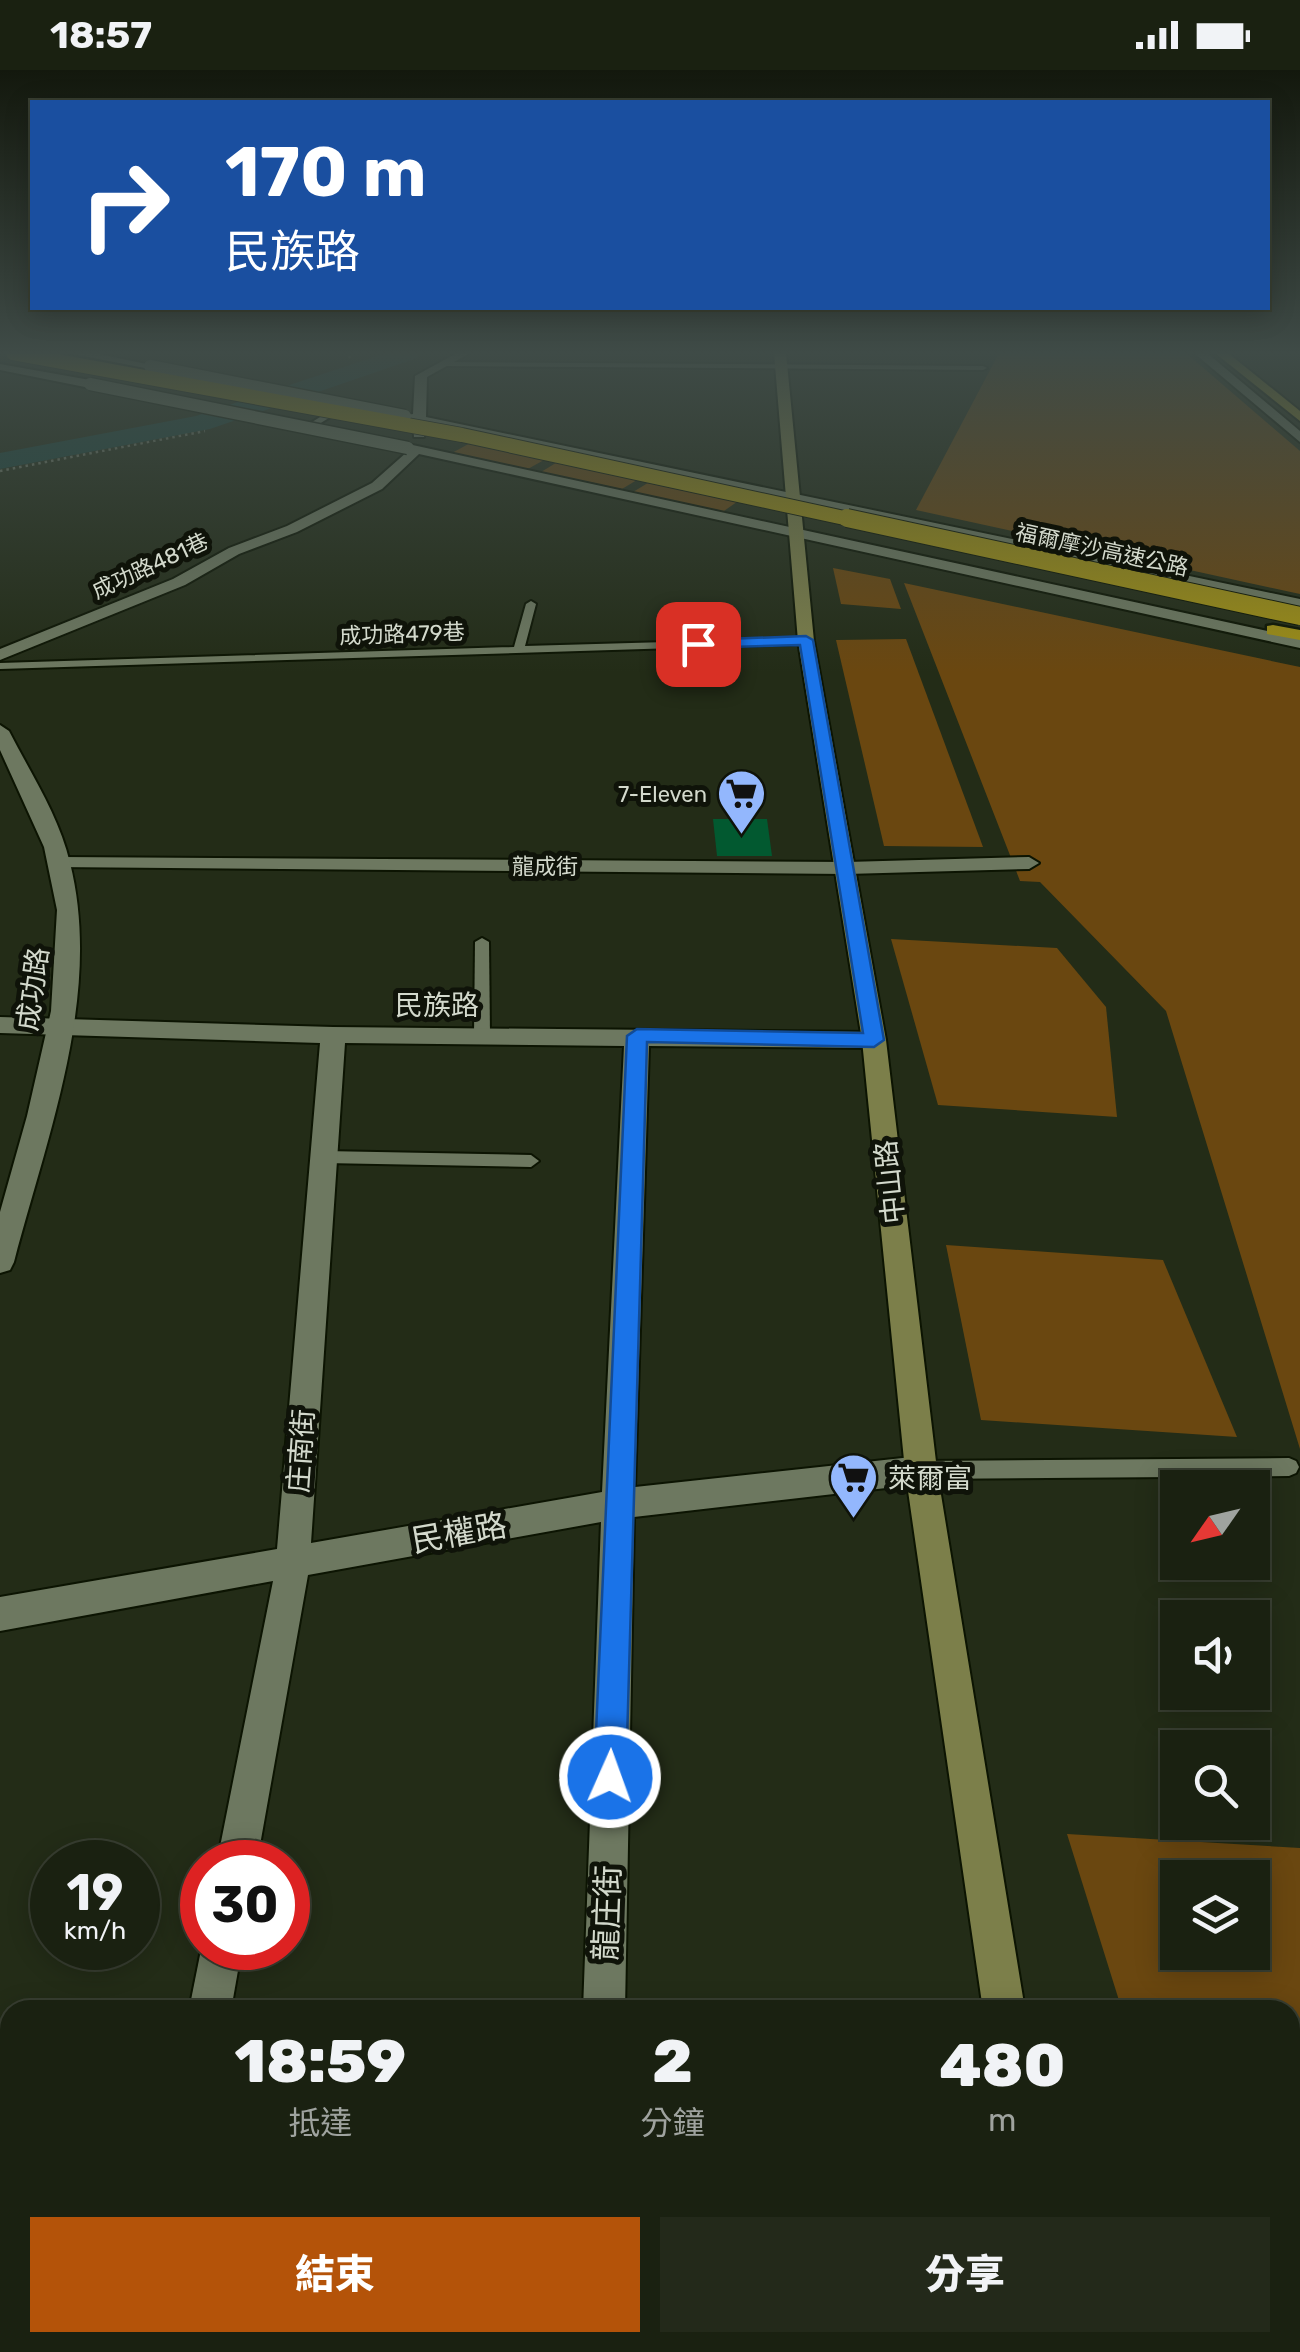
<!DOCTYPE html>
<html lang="zh-TW">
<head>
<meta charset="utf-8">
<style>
  body { margin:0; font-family:Rubik,"Noto Sans TC",sans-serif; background:#23291a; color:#f1f3f6; height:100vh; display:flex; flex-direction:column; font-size:38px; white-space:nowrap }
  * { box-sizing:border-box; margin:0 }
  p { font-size:32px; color:#9fa39f }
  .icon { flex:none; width:55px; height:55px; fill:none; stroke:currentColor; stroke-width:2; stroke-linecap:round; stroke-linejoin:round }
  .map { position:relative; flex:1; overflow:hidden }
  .side { position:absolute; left:0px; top:1930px; width:1300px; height:352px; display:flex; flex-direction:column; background:#1a2111; border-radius:30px 30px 0 0; box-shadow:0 5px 25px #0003,0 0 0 2px #383e31 }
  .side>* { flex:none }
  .hud { position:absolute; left:30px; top:30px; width:1240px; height:210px; border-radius:0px; box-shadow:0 5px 25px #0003,0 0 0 2px #383e31; background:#1a4fa0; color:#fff; overflow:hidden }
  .needle { width:65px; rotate:236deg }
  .fabs { position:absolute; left:1160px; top:1400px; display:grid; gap:20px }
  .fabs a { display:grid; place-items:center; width:110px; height:110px; border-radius:0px; background:#1a2111; box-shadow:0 5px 25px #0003,0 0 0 2px #383e31; font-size:50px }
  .speed { position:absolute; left:30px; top:1770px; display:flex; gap:20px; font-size:50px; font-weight:700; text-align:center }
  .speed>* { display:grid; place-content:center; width:130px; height:130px; border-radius:50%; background:#1a2111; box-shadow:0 5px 25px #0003,0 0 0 2px #383e31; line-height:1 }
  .speed small { font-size:25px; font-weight:400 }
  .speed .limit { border:15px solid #d22; background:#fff; color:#111 }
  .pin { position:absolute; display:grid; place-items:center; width:85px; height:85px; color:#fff; margin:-42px; border-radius:20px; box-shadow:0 5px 15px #0006 }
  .me { position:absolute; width:110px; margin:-55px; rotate:2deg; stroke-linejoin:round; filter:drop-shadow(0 0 8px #0008) }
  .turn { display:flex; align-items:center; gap:35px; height:210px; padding:0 30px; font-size:45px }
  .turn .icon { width:130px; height:130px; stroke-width:2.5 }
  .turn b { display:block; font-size:70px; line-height:85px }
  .eta { display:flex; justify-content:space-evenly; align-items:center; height:170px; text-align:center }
  .eta b { font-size:60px; font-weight:800; line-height:70px }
  .button { display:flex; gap:20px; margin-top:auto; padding:20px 30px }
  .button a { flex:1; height:115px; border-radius:0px; background:#b45309; color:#fff; font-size:40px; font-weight:800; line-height:115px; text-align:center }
  .button a+a { background:#23291a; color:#f1f3f6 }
  .status { display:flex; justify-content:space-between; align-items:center; height:70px; padding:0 50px; background:#1a2111; direction:ltr }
  .status svg { height:28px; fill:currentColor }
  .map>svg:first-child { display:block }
  .green { fill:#6a4710; fill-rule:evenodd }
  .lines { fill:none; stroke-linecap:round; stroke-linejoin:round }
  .river { fill:#1b4740; fill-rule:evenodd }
  .building { fill:#025930 }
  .service-casing { stroke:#0c1402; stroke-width:4 }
  .minor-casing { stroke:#0c1402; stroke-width:4 }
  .tertiary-casing { stroke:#0c1402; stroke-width:4 }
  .secondary-casing { stroke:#0c1402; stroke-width:4 }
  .trunk-casing { stroke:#0c1402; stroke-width:4 }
  .motorway-casing { stroke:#0c1402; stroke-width:5 }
  .path { stroke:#757d6b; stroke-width:2.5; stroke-dasharray:2.5 4; stroke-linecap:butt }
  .service { fill:#6d7860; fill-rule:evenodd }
  .minor { fill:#6d7860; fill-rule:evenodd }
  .tertiary { fill:#6d7860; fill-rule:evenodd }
  .secondary { fill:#7c7f4a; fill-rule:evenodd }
  .trunk { fill:#948a25; fill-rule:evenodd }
  .motorway { fill:#9e8e16; fill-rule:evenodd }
  .minor-bridge-casing { stroke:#0c1402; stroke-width:15; stroke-linecap:butt }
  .motorway-bridge-far1-casing { stroke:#0c1402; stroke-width:16; stroke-linecap:butt }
  .motorway-bridge-casing { stroke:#0c1402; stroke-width:20; stroke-linecap:butt }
  .minor-bridge { stroke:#6d7860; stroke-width:12 }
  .motorway-bridge-far1 { stroke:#9e8e16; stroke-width:14 }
  .motorway-bridge { stroke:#9e8e16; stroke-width:18 }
  .route { fill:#1a73e8; stroke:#114b97; stroke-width:2.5 }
  .labels { text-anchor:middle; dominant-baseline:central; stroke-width:10; stroke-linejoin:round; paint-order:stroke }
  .far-street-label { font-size:22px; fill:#d3d9cc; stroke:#0f1309 }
  .far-poi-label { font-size:22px; fill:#d3d9cc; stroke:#0f1309; text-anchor:end }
  .street-label { font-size:28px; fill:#d3d9cc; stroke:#0f1309 }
  .poi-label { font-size:28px; fill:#d3d9cc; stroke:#0f1309; text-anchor:start }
  .near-street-label { font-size:32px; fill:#d3d9cc; stroke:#0f1309 }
</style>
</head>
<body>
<div class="status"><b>18:57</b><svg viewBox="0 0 49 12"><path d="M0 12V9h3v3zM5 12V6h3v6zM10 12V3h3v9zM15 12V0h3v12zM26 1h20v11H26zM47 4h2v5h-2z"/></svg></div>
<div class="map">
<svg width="1300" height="2282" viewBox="0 0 1300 2282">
  <rect width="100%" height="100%" fill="#232c17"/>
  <g class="green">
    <path d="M999,283H1186L1300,381V524L916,440Z"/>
    <path d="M487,364L562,380L526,400L450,384Z"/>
    <path d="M574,382L655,399L622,419L541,402Z"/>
    <path d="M666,402L754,420L721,443L633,422Z"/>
    <path d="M833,498L890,509L901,539L841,534Z"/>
    <path d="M904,513L1300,597V1379L1166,941L1040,812L1020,811Z"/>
    <path d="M906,569L983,777L884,776L836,570Z"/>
    <path d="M891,869L1057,878L1106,937L1117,1047L938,1035Z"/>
    <path d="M946,1175L1163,1190L1237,1367L981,1350Z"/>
    <path d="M1067,1764L1300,1778V1996H1290V1940H1122ZM1178,1808H1252V1882H1178Z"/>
  </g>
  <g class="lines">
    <path class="river" d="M386,283H421L417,288L210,359L0,399V383L196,346Z"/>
  </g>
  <path class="building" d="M713,749H767L772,786H717Z"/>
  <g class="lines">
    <defs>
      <g id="service">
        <path d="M444,292L983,296L987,298L983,300L447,296Z"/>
        <path d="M343,333L350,335L306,362L299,360Z"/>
        <path d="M531,531L536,534L525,576L806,568L811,571L806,574L0,599V593L514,577L526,534Z"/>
        <path d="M482,868L489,872L490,965L482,970L474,965L475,872Z"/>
        <path d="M324,1081L531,1085L539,1091L531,1097L324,1093L316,1087Z"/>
        <path d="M1289,1388L1296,1391L1299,1397L1296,1403L1289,1406L921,1409L914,1406L911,1400L914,1394L921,1391Z"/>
      </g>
      <g id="minor">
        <path d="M68,283H94L156,296L150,299Z"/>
        <path d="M457,283H470L427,307L426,347L1300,529V539L426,354L424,367H414L413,351L399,346L413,344L415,306Z"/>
        <path d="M1194,283H1207L1300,361V372Z"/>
        <path d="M0,294L90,310L96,314L90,318L0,300Z"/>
        <path d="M408,374L1300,568V578L419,384L382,419L297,462L239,484L185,515L0,590V579L173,509L229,478L287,456L372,413L407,382L401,378Z"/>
        <path d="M60,787L847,792L1029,787L1039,793L1029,799L847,804L53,797L50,793Z"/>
        <path d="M0,947L333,957L874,962L886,970L874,978L649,976L635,1417L921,1386L932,1390L937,1400L932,1410L921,1414L634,1447L625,1940H583L601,1452L308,1505L257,1792H217L273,1511L0,1561V1527L277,1479L320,973L0,963ZM345,973L624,976L602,1422L311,1473Z"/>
        <path d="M202,1875L242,1878L231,1940H189Z"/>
        <path d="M116,2272H165L163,2282H115Z"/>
        <path d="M537,2272H592L588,2282H534Z"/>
      </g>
      <path id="tertiary" d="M0,655L9,661C31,704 59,746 70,793C103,924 47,1066 14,1192L10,1200L0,1203V1142L27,1046L51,941L57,840L44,777L0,680Z"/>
      <g id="secondary">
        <path d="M774,283H786L814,571L886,970L937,1400L1025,1940H983L905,1400L862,970L798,571Z"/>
        <path d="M1031,2272H1080L1081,2282H1033Z"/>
      </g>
      <path id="trunk" d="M1215,283H1228L1300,341V351Z"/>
      <path id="motorway" d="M1273,555L1300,560V570L1267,564V556Z"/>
    </defs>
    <use href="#service" class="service-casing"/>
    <use href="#minor" class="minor-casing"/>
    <use href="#tertiary" class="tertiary-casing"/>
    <use href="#secondary" class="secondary-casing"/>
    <use href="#trunk" class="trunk-casing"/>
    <use href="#motorway" class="motorway-casing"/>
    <g class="path">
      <path d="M343,283L353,289"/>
      <path d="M0,401L205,361"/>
    </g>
    <use href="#service" class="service"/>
    <use href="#minor" class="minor"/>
    <use href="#tertiary" class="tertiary"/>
    <use href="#secondary" class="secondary"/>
    <use href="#trunk" class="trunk"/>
    <use href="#motorway" class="motorway"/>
    <defs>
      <g id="minor-bridge">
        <path d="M150,296L405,346"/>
        <path d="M90,314L408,378"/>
      </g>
      <path id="motorway-bridge-far1" d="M13,283L462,365L858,451"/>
      <path id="motorway-bridge" d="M847,448L1300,546"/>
    </defs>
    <use href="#minor-bridge" class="minor-bridge-casing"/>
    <use href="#motorway-bridge-far1" class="motorway-bridge-far1-casing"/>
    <use href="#motorway-bridge" class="motorway-bridge-casing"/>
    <use href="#minor-bridge" class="minor-bridge"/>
    <use href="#motorway-bridge-far1" class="motorway-bridge-far1"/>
    <use href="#motorway-bridge" class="motorway-bridge"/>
  </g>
  <linearGradient id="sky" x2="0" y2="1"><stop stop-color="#13180d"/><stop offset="0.47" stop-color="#3f4b47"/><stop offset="1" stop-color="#3f4b47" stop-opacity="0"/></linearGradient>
  <rect width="1300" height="602" fill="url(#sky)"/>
  <path class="route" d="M806,566L813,570L884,970L874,977L647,972L626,1707L621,1718L610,1723L599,1718L594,1707L627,966L637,959L863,963L800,575L698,578L692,574L698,570Z"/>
  <defs>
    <symbol id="supermarket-pin" viewBox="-11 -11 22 30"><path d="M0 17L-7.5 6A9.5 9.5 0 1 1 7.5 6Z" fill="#93b7fd" stroke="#0f1309"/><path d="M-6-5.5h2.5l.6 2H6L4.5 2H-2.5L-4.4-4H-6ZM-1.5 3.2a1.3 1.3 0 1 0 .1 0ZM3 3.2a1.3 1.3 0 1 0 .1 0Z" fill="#111"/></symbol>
  </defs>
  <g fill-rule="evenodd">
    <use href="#supermarket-pin" x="714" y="696" width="55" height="75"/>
    <use href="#supermarket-pin" x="826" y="1380" width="55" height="75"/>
  </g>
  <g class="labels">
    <g class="far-street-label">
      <text transform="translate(1102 480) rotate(12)">福爾摩沙高速公路</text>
      <text transform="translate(150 496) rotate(-25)">成功路481巷</text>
      <text transform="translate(402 564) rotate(-2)">成功路479巷</text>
      <text x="545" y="796">龍成街</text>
    </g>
    <g class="far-poi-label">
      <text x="707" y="724">7-Eleven</text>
    </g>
    <g class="street-label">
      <text transform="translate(33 919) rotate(-82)">成功路</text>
      <text x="437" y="935">民族路</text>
      <text transform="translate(890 1112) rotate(-96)">中山路</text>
      <text transform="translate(301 1381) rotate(-86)">庄南街</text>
    </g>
    <g class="poi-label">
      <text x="888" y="1408">萊爾富</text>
    </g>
    <g class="near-street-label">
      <text transform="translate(459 1463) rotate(-10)">民權路</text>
      <text transform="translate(607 1843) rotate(-88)">龍庄街</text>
    </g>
  </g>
</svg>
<div class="fabs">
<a><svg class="needle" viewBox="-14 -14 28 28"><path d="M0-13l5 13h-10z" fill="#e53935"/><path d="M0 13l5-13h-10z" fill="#9fa39f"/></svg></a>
<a><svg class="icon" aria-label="sound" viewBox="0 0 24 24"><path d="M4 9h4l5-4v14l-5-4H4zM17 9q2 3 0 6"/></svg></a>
<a><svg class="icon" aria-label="search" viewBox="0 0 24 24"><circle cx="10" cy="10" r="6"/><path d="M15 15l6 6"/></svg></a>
<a><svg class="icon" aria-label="layers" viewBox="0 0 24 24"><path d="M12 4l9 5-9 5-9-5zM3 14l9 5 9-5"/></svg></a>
</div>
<div class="speed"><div>19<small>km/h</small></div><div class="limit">30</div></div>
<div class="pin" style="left:698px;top:574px;background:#d93025"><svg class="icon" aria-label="arrive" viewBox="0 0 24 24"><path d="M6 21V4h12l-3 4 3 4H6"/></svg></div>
<svg class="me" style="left:610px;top:1707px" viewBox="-20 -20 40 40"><circle r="17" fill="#1a73e8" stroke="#fff" stroke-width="3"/><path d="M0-11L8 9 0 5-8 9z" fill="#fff"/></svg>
<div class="hud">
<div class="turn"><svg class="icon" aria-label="right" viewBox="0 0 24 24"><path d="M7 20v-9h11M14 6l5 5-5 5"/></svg><div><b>170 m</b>民族路</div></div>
</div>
<section class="side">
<div class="eta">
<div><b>18:59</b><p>抵達</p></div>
<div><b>2</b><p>分鐘</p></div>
<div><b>480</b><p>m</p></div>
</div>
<div class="button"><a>結束</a><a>分享</a></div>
</section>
</div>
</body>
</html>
